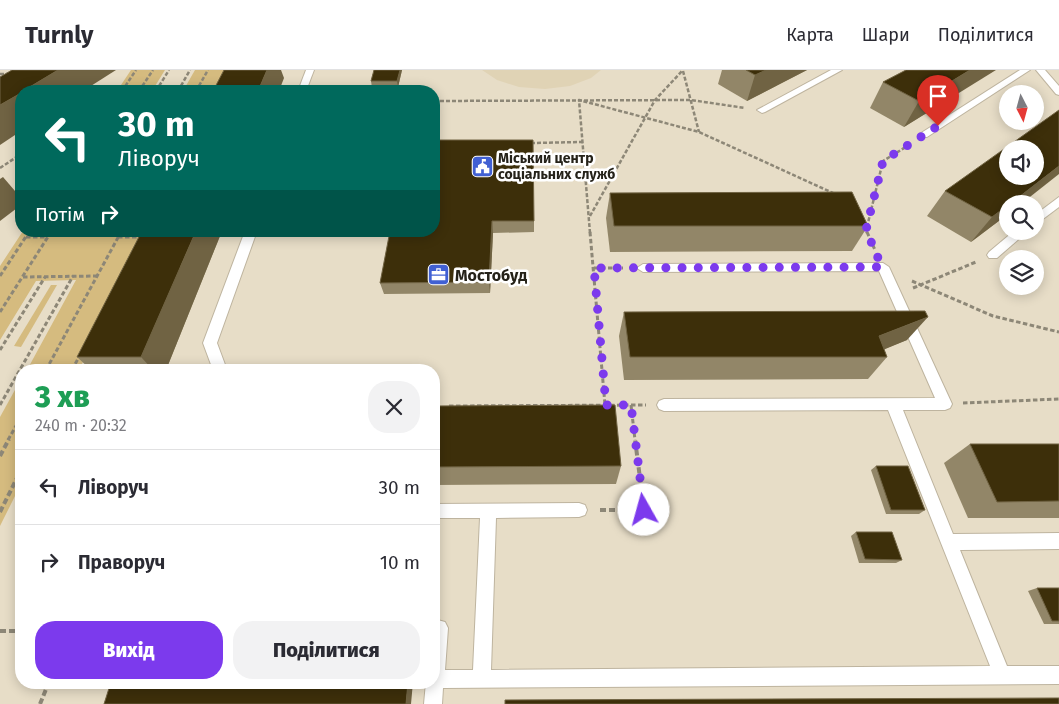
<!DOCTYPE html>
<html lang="uk">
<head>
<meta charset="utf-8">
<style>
  body { margin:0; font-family:"Fira Sans",sans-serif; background:#f2f2f3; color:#2b2b33; height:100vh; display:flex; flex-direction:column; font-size:19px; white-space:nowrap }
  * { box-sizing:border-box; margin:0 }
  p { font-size:16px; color:#7c7c81 }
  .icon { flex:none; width:28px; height:28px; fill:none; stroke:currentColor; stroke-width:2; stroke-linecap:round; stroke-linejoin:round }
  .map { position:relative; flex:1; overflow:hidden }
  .details { position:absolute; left:15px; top:294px; width:425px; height:325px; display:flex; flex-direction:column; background:#fff; border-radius:20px; box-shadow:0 2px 12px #0003 }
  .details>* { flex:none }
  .top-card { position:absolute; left:15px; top:15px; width:425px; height:152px; border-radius:20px; box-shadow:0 2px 12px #0003; background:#00695c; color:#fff; overflow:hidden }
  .needle { width:32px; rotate:174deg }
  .tools { position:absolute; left:999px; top:15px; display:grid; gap:10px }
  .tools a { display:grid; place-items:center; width:45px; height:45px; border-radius:50%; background:#fff; box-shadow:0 2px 12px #0003; font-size:25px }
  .pin { position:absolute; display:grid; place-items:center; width:42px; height:42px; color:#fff; margin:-51px -21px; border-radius:50% 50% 50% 0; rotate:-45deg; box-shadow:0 0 5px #0007 }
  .pin .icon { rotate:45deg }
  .me { position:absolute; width:55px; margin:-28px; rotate:353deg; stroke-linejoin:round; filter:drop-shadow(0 0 4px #0008) }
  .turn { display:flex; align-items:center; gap:18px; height:105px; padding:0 20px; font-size:22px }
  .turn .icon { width:65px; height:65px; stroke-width:2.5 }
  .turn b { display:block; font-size:35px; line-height:42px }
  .then { display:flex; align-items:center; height:48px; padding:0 20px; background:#0003; gap:10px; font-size:19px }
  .round { display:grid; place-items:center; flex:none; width:52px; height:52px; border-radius:20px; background:#f2f2f3 }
  .headline { display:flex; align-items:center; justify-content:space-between; height:85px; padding:0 20px }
  h1 { font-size:30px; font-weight:800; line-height:38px; color:#1e9e55 }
  .cta { display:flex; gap:10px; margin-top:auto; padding:10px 20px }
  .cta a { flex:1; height:58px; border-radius:20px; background:#7c3aed; color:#fff; font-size:20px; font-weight:800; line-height:58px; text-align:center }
  .cta a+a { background:#f2f2f3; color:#2b2b33 }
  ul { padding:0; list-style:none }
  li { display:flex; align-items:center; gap:15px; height:75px; padding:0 20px; border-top:1px solid #e1e1e2 }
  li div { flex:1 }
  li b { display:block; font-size:19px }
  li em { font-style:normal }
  header { display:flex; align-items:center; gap:30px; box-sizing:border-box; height:70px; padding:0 25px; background:#fff; border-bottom:1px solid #e1e1e2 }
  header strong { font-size:24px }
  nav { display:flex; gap:28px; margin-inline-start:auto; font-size:18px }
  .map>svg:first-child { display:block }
  .built { fill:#e0d3b5 }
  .green { fill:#d5bb7f }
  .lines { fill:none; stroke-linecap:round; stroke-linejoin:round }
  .service-casing { stroke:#beb49f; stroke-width:2 }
  .path-far2 { stroke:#8d8777; stroke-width:2.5; stroke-dasharray:4 2; stroke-linecap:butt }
  .path-far1 { stroke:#8d8777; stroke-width:3; stroke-dasharray:4.5 2.5; stroke-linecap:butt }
  .path { stroke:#8d8777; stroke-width:4; stroke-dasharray:6 3; stroke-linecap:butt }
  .service { fill:#fff; fill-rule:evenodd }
  .wall { fill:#928668 }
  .shaded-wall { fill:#706343 }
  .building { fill:#3d2f0a; stroke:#706343; fill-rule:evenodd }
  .route { stroke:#7c3aed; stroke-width:9; stroke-dasharray:0 16.2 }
  .labels { text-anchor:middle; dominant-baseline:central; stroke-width:5; stroke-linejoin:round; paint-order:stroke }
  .far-poi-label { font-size:14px; font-weight:bold; fill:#252219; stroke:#fff; text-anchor:start }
  .poi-label { font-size:16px; font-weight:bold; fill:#252219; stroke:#fff; text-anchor:start }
</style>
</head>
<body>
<header>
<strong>Turnly</strong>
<nav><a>Карта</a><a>Шари</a><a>Поділитися</a></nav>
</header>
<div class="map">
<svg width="1059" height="634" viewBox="0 0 1059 634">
  <rect width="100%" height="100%" fill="#e7ddc7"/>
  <path class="built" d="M482,0H601L591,8L570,16L545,19L519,17L497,10Z"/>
  <g class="green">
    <path d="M131,0H165L152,21H117Z"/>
    <path d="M195,0H229L218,21H183Z"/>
    <path d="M23,161H148L79,300H27L76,210L36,211L0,270V196Z"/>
    <path d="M51,215H57L21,277L14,276Z"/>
    <path d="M21,309V414L0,456V347Z"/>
  </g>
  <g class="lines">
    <defs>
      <g id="service">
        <path d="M306,0H314L306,21H298Z"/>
        <path d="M831,0H842L765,42L762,43L757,40Z"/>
        <path d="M1020,0H1030L927,67H919L918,65Z"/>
        <path d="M1036,0H1045L1059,16V25L1056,24Z"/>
        <path d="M1059,127V137L1035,155V145Z"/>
        <path d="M245,161H257L217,273L227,300H213L203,273Z"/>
        <path d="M1014,161H1028L997,188H989L987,185L989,182Z"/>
        <path d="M883,193L889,197L952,334L950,338L945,340H903L953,464L1059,463V479L960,480L1007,596H1059V614L443,618L442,634H424L426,612H434V549L445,552L448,558L445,600H473L480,448H434V434L579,433L585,435L587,440L585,445L579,447L496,448L491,600L990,596L888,340L664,341L659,339L657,335L659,331L664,329L935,328L879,201L643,202L637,198L643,194Z"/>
      </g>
    </defs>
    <use href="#service" class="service-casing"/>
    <g class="path-far2">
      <path d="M683,1L699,62"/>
      <path d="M0,4H8"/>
      <path d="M116,21L126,15"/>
      <path d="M122,21L136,0"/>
      <path d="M139,21L153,0"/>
      <path d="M156,21L169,0"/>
      <path d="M178,21L190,0"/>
      <path d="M196,21L208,0"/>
      <path d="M434,31L691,30L745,38"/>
      <path d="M531,73L583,72"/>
      <path d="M0,98L21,84"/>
      <path d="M590,146L655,30L683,0"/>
      <path d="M864,156L867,163"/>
      <path d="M867,157L883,91L909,75"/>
      <path d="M28,163L29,161"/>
      <path d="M50,163L51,161"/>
      <path d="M120,163L121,161"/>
      <path d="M590,163L579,30L699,62L833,123"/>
    </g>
    <g class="path-far1">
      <path d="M590,162L605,335"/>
      <path d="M867,162L875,180"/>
      <path d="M26,167H47"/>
      <path d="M118,167H140"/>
      <path d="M594,198H623"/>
      <path d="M0,206L29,162"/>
      <path d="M23,207L97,206"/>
      <path d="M912,211L993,246L1059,262"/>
      <path d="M913,218L976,192"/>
      <path d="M0,242L51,162"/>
      <path d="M0,280L45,207"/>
      <path d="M46,300L121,162"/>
      <path d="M72,300L80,285"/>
      <path d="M963,333L1059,329"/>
      <path d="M0,335L73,206"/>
      <path d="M631,335L635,370"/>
      <path d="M449,336L646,335"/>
      <path d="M8,370L21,347"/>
    </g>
    <g class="path">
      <path d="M0,386L9,369"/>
      <path d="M600,440H644L635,369"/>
      <path d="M0,442L21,400"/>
      <path d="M0,561H21"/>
      <path d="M40,634L49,612"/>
    </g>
    <use href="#service" class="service"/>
  </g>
  <g class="wall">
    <path d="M374,0H402L398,17L372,18L371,11Z"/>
    <path d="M722,0H807L747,31L718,14Z"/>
    <path d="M883,12L946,31L904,57L870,38Z"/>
    <path d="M434,70L534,151V162L493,163L490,223L384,224L380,213L434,161Z"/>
    <path d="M945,121L1008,134V144L971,172L927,146Z"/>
    <path d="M610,123L868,156L852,181L610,182L606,148Z"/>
    <path d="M222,161L166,300H91L77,287Z"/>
    <path d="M624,242L907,270L884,279L887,287L868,309L624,310L619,266Z"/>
    <path d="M434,336L621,396L616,414L434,415Z"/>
    <path d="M970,374H1059V448H968L944,393Z"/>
    <path d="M876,396L925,440L919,444H886L871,400Z"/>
    <path d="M856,462L902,490L896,493H859L851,466Z"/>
    <path d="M1037,518H1059V554H1044L1028,521Z"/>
  </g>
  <g class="shaded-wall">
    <path d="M58,0H116L83,21H23Z"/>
    <path d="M267,0H281L284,8L279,21H258Z"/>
    <path d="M400,0H402L398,17L397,11Z"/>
    <path d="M766,0H807L747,31L755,5Z"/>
    <path d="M970,0H996L904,57L919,31Z"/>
    <path d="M21,23V61L0,75V35Z"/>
    <path d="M1059,96V104L1021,134H1010Z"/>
    <path d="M3,107L21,128V135L0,151V109Z"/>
    <path d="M1008,135V144L971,172L992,147Z"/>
    <path d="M492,151L493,163L490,223L489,212Z"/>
    <path d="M196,161H222L166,300H153L141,287Z"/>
    <path d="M928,247L907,270L866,287L879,266Z"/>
    <path d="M408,612H413L411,634H406Z"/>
  </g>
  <g class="building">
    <path d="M12,0H58L23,21H21V23L0,35V7Z"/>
    <path d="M224,0H267L258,21H213Z"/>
    <path d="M374,0H400L397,11H371Z"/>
    <path d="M746,0H766L755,5Z"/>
    <path d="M906,0H970L919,31L883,12Z"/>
    <path d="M1059,40V96L1010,134H1008V135L992,147L945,121ZM1008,79H1035V106H1008Z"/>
    <path d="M434,70H533L534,151H492L489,212L380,213L390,161H434Z"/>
    <path d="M852,122L868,156H614L610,123Z"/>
    <path d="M142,161H196L141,287H77Z"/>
    <path d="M925,241L928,247L879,266L887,287H630L624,242Z"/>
    <path d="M615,335L621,396L434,397V336Z"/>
    <path d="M970,374H1059V431L997,432Z"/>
    <path d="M876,396H908L925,440H891Z"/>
    <path d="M856,462H892L902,490L865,489Z"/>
    <path d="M1037,518H1059V551H1052Z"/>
    <path d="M111,612H408L406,634H104Z"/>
    <path d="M1059,628V634H505V630Z"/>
  </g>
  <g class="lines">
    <path class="route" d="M644,440L631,335H606L594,198L882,197L866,160L883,91L938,56"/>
  </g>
  <defs>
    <symbol id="civic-square" viewBox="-11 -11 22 22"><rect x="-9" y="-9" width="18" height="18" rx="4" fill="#4160d3" stroke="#fff"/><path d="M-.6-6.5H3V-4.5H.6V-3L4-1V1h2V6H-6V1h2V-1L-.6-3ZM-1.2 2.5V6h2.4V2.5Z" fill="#fff"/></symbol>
    <symbol id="office-square" viewBox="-11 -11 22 22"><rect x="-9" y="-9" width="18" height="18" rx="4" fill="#4160d3" stroke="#fff"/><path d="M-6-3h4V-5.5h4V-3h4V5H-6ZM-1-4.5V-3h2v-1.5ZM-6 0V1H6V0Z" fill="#fff"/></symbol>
  </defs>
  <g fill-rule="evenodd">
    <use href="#civic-square" x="470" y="84" width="25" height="25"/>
    <use href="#office-square" x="426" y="192" width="25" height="25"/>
  </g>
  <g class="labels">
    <g class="far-poi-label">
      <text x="498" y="88">Міський центр<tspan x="498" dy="16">соціальних служб</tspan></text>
    </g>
    <g class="poi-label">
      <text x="455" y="205">Мостобуд</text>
    </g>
  </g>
</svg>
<div class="tools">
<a><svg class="needle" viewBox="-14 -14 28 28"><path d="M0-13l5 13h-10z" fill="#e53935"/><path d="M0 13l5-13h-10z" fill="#7c7c81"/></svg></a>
<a><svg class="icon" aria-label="sound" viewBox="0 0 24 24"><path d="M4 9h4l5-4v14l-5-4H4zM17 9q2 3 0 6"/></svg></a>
<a><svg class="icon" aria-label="search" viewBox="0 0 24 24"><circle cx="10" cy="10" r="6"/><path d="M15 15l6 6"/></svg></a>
<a><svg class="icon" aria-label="layers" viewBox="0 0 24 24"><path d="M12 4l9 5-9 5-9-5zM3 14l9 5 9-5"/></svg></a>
</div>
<div class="pin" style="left:938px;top:56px;background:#d93025"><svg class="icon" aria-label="arrive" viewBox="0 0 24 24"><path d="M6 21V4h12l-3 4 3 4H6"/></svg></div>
<svg class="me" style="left:644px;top:440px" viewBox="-20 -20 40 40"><circle r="19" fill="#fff"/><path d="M0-13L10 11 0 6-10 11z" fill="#7c3aed"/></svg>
<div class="top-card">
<div class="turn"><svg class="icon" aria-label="left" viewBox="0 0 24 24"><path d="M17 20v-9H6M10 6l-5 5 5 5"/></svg><div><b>30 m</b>Ліворуч</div></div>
<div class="then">Потім<svg class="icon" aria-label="right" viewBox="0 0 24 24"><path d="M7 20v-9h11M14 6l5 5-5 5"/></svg></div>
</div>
<section class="details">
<div class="headline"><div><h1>3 хв</h1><p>240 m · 20:32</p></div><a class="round"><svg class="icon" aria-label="close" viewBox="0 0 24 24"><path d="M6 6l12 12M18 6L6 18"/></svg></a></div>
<ul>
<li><svg class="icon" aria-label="left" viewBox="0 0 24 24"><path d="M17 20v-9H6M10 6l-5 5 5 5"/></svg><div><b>Ліворуч</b></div><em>30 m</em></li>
<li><svg class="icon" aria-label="right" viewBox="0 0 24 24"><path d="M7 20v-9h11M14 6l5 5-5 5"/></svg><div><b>Праворуч</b></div><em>10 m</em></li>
</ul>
<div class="cta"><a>Вихід</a><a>Поділитися</a></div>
</section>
</div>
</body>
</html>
